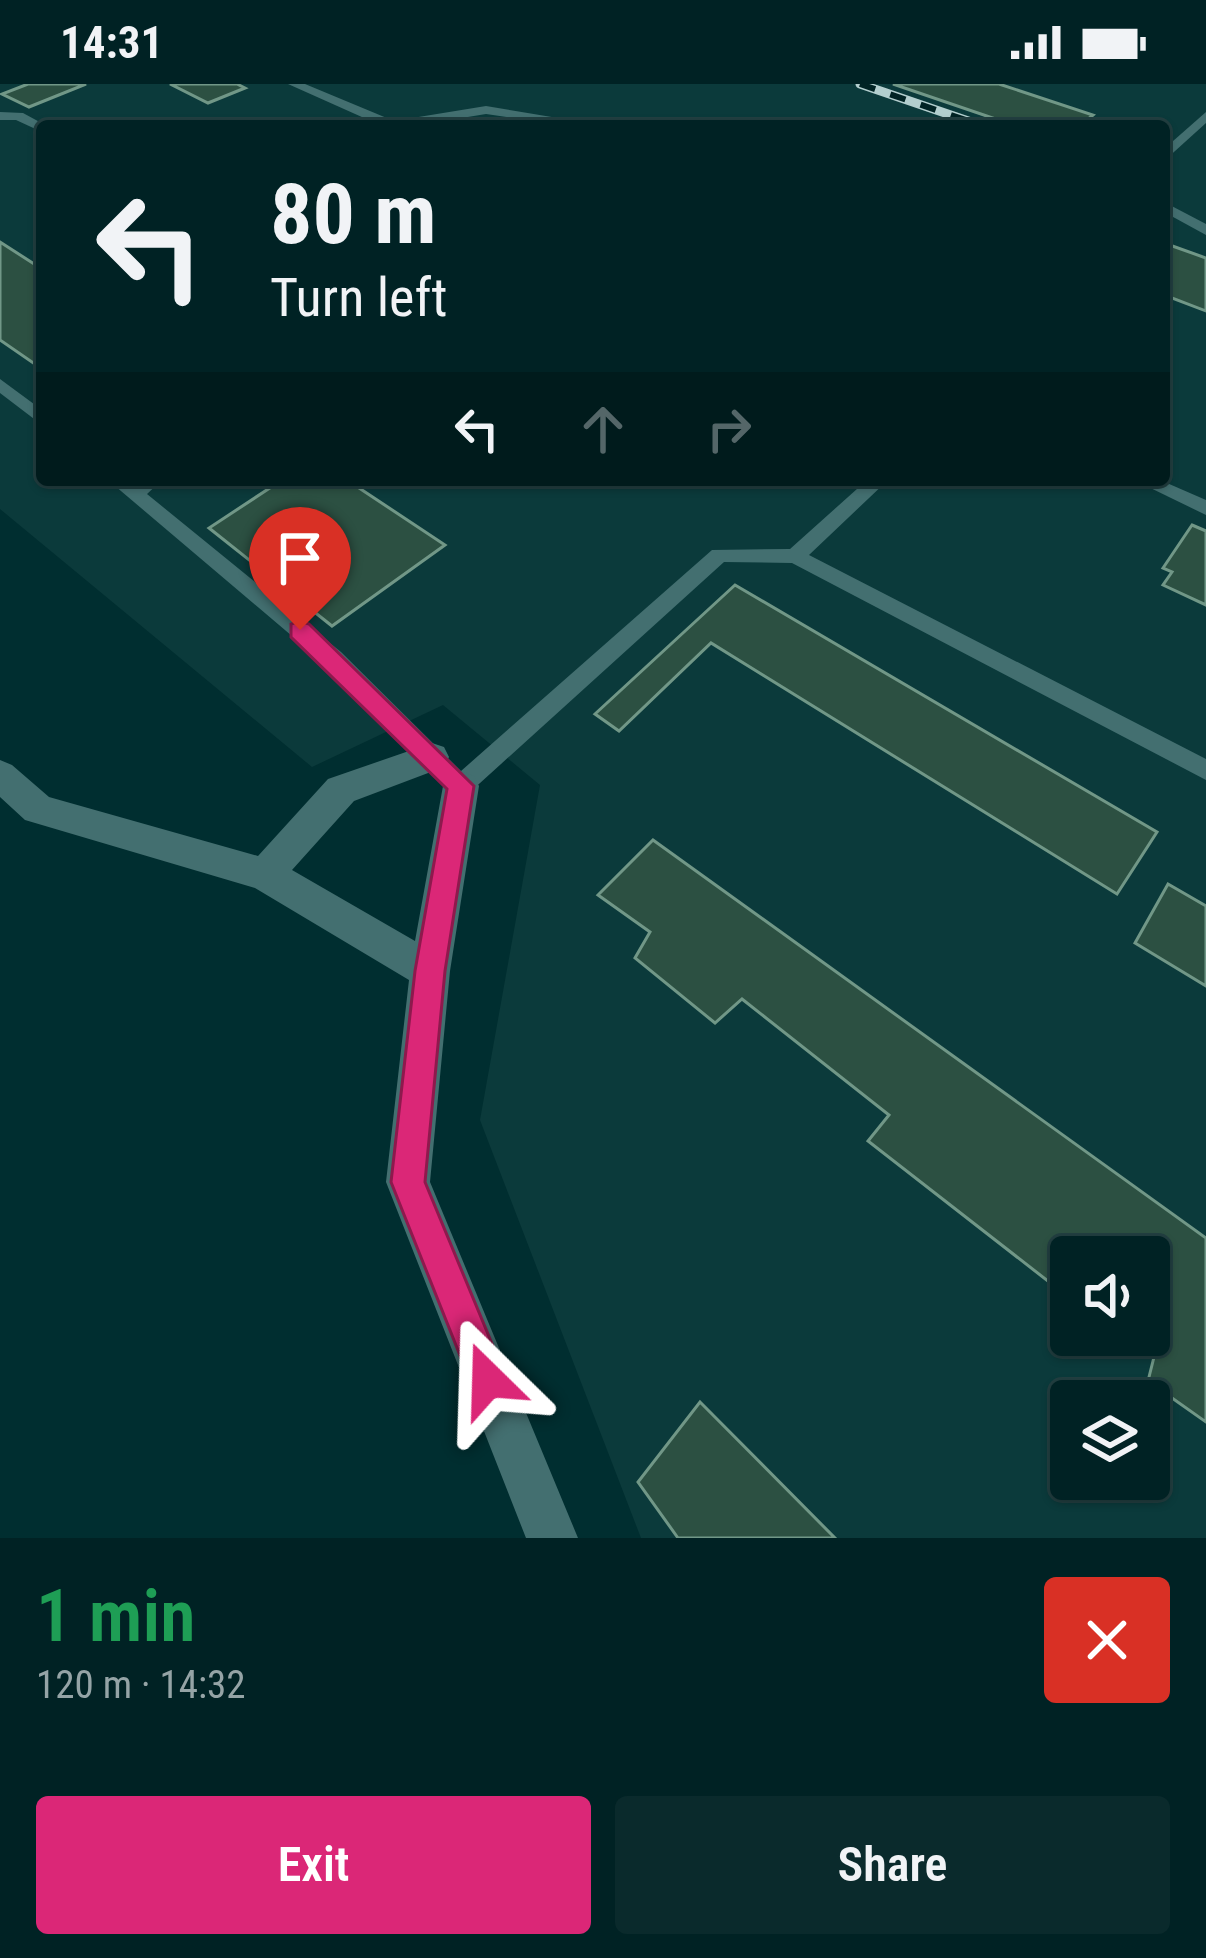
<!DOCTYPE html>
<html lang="en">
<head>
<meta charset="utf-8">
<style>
  body { margin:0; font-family:"Roboto Condensed",sans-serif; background:#0a2a2c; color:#f1f3f6; height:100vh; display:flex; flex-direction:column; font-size:45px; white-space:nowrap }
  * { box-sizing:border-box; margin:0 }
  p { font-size:39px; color:#95a4a6 }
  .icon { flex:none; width:66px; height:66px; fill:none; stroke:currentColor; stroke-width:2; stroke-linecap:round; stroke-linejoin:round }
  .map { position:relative; height:1454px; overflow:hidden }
  .details { display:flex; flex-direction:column; background:#002224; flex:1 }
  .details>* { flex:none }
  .top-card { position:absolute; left:36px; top:36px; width:1134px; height:366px; border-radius:12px; box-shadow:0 3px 9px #0004,0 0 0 3px #223f41; background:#002224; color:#f1f3f6; overflow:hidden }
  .tools { position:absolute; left:1050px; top:1152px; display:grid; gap:24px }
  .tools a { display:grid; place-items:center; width:120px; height:120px; border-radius:12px; background:#002224; box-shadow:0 3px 9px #0004,0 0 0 3px #223f41; font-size:60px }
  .pin { position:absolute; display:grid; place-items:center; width:102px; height:102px; color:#fff; margin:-123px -51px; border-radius:50% 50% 50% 0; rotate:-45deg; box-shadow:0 0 12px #0007 }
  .pin .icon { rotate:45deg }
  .me { position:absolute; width:132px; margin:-66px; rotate:338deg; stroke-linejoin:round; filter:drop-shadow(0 0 9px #0008) }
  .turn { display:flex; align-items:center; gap:42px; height:252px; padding:0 36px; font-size:54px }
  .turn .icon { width:156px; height:156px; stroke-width:2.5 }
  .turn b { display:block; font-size:84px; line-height:102px }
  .lanes { display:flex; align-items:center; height:114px; padding:0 36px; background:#0003; justify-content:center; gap:60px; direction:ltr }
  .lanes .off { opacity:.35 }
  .round { display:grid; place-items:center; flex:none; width:126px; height:126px; border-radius:12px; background:#0a2a2c }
  .head { display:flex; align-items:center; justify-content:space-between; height:204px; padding:0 36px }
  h1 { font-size:72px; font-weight:600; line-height:90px; color:#1e9e55 }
  .cta { display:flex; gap:24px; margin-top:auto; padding:24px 36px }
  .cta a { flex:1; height:138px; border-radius:12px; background:#db2777; color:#fff; font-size:48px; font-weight:600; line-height:138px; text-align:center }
  .cta a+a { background:#0a2a2c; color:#f1f3f6 }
  .status { display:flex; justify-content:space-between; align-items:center; height:84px; padding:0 60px; background:#002224; direction:ltr }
  .status svg { height:33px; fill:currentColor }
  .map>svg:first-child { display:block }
  .built { fill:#0b3a3b; fill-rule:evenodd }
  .building { fill:#2c5042; stroke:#719787; stroke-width:3 }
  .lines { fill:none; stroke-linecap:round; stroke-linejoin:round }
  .service { fill:#436f70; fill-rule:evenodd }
  .minor { fill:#436f70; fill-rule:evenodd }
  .rail-casing { stroke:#b3cece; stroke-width:9 }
  .rail { stroke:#012324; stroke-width:6; stroke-dasharray:16; stroke-linecap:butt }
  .route { fill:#db2777; stroke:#8e194d; stroke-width:3 }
</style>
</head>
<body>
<div class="status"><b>14:31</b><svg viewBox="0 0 49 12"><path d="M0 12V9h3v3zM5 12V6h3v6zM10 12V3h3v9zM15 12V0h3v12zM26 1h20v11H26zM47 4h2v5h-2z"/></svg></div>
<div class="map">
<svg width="1206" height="1454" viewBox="0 0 1206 1454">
  <rect width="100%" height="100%" fill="#002e30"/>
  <path class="built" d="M0,0H1206V1454H641L480,1036L540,701L443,621L312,683L0,425ZM42,42H1164V396H42ZM1071,1173H1149V1251H1071ZM1071,1317H1149V1395H1071Z"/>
  <g class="building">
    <path d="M28,0H86L29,23L2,10Z"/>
    <path d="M170,0H237L245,4L208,19Z"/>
    <path d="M893,0H999L1093,31L1080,42H1016Z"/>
    <path d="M0,158L42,185V285L0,256Z"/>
    <path d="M1164,159L1206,174V227L1164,211Z"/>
    <path d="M282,396H347L445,461L332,542L209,444Z"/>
    <path d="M1192,441L1206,447V521L1163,501L1172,488L1163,484Z"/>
    <path d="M735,501L1157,748L1117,810L711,559L619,647L595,630Z"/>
    <path d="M653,756L1206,1154V1338L1148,1297L1162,1241L1149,1231V1173H1071V1215L868,1057L889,1031L742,915L715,939L635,874L650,848L598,811Z"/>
    <path d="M1168,800L1206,822V902L1135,859Z"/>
    <path d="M700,1318L835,1454H678L638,1398Z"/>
  </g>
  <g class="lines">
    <g class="service">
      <path d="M288,0H305L394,37L486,22L606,42H571L486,30L413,42H382Z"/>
      <path d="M0,28L23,29L47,42H42V48L16,36H0Z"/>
      <path d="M1206,28V39L1164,77V65Z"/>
      <path d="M1164,118L1206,140V151L1164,128Z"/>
      <path d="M0,295L42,326V341L0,309Z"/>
      <path d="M108,396H129L134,400L140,396H162L147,410L341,568L461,687L712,466L790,465L867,396H888L809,471L1206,675V696L792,479L724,478L469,709H453L325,580Z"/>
      <path d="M1134,396H1160L1206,416V431Z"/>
    </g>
    <path class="minor" d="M432,659L444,663L449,673L444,683L354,717L292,786L415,857L443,702L448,692L461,687L474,692L479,702L450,887L430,1098L578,1454H526L386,1098L409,896L255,804L25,736L0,713V676L12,681L49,713L258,772L328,695Z"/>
    <defs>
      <path id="rail" d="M860,0L983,42"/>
    </defs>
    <use href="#rail" class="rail-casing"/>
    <use href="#rail" class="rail"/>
  </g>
  <path class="route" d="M300,537L309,540L474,702L445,887L425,1098L507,1296L501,1309L488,1314L475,1309L391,1098L415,887L447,705L291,553V540Z"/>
</svg>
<div class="tools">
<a><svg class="icon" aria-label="sound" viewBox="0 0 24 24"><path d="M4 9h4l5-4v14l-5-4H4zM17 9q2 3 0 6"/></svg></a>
<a><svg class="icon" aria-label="layers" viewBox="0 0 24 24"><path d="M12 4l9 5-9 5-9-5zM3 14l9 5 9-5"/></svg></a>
</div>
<div class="pin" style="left:300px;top:546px;background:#d93025"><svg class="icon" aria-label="arrive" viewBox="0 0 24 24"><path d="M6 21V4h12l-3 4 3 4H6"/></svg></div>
<svg class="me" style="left:488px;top:1296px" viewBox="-20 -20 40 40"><path d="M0-17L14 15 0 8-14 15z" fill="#db2777" stroke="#fff" stroke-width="4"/></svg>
<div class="top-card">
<div class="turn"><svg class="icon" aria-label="left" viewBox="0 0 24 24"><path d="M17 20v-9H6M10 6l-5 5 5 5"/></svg><div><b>80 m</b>Turn left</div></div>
<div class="lanes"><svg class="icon" aria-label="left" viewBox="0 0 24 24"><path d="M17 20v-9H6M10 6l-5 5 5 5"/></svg><svg class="icon off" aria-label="ahead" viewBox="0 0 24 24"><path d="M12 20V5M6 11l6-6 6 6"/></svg><svg class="icon off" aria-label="right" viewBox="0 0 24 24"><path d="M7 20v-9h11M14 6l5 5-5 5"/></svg></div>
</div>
</div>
<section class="details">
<div class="head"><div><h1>1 min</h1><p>120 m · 14:32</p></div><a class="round" style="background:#d93025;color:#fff"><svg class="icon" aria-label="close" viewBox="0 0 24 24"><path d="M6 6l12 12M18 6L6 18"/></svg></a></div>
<div class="cta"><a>Exit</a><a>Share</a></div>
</section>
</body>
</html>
